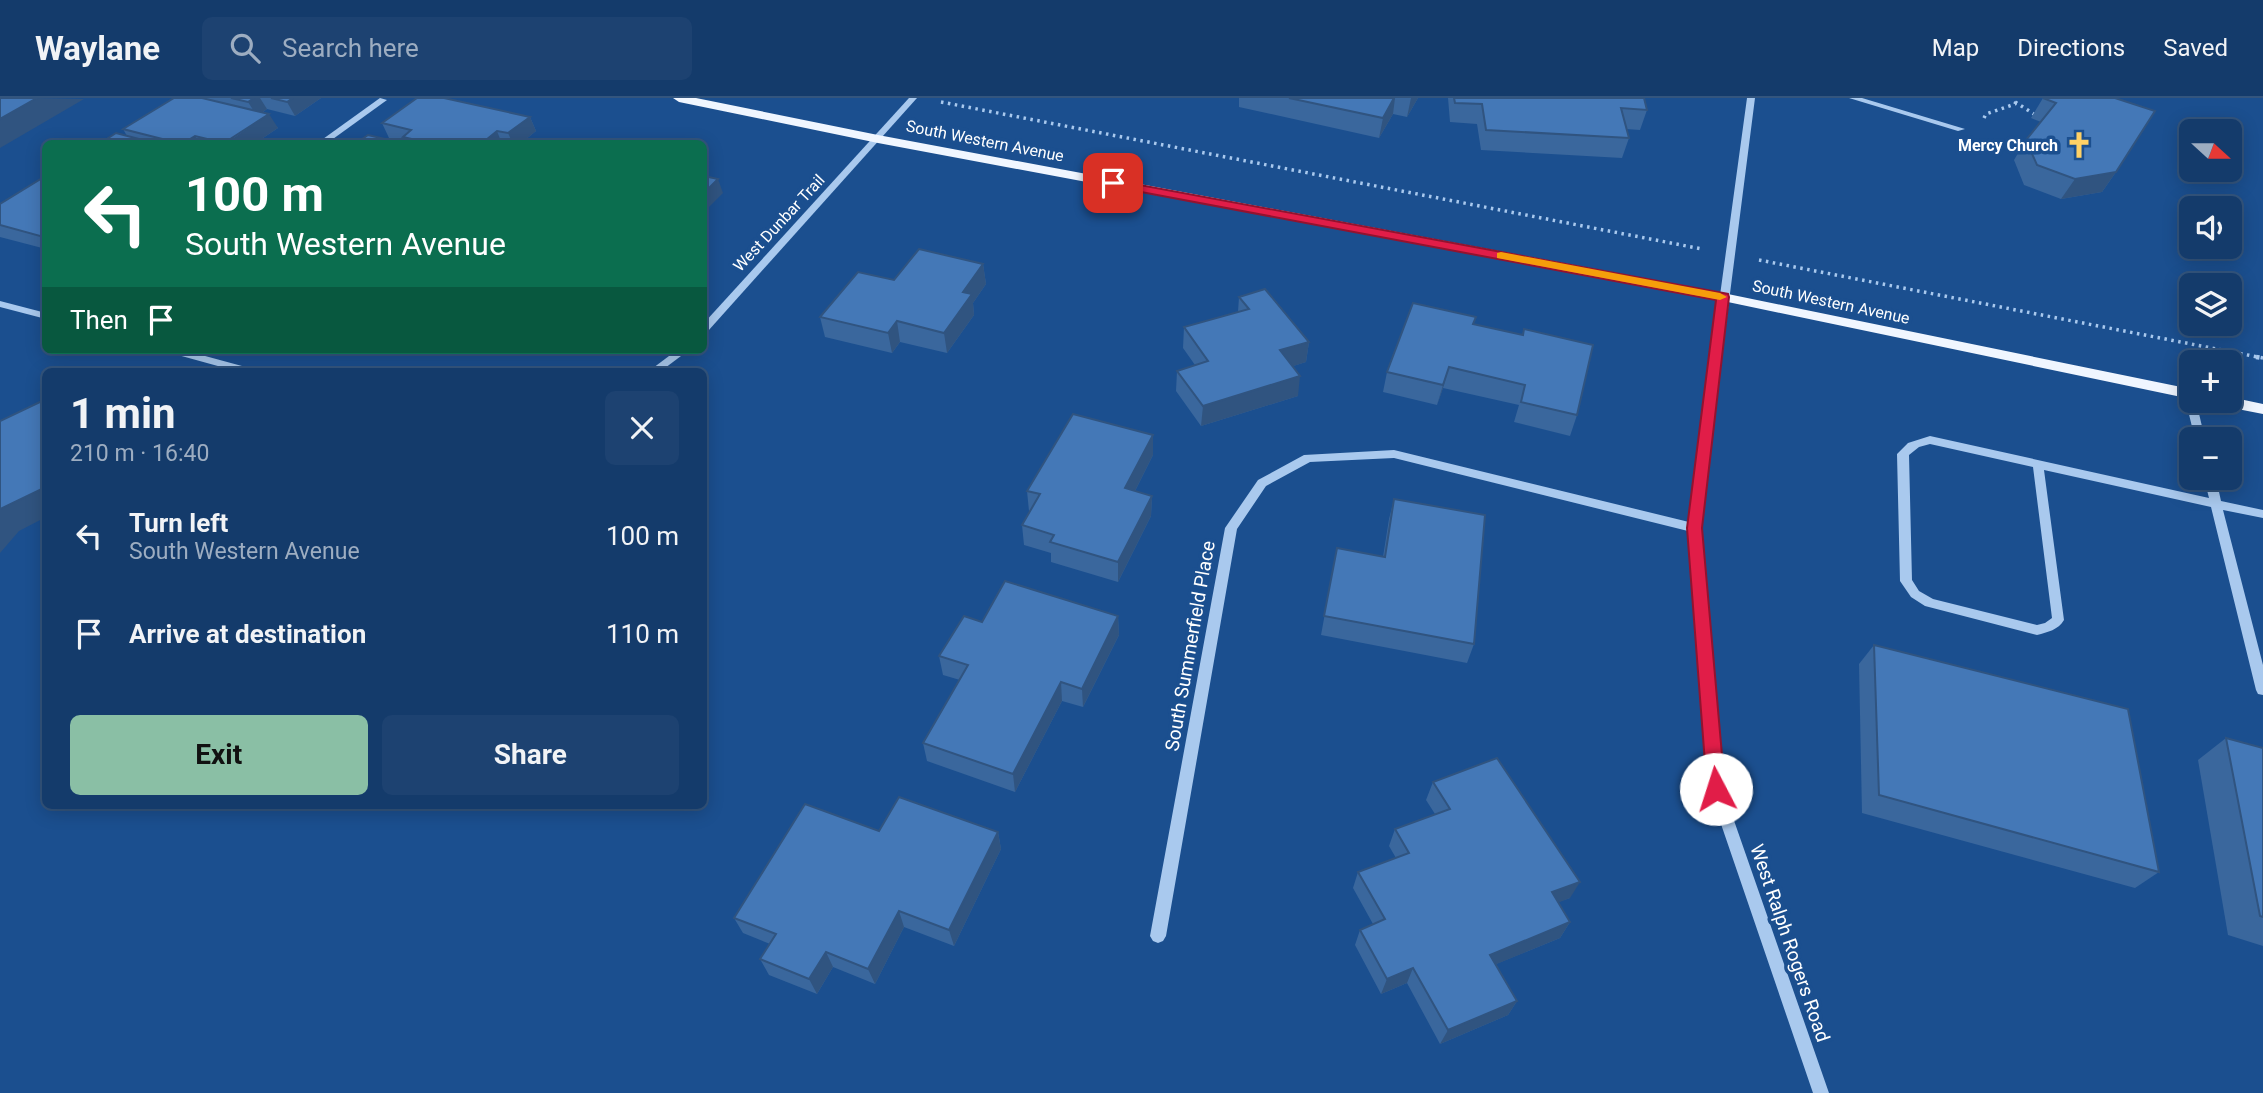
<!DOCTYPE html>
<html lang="en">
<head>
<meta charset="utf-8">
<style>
  body { margin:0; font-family:Roboto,sans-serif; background:#1d4271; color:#f1f3f6; height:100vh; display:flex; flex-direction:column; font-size:26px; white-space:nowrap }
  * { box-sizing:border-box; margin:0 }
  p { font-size:23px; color:#9dadc1 }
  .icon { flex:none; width:38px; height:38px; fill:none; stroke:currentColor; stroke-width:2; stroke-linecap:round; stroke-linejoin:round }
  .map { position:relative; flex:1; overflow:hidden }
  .details { position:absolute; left:42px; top:270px; width:665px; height:441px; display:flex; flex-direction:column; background:#143b6b; border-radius:10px; box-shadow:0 4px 18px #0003,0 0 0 2px #33557e }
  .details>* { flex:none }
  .banner { position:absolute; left:42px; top:42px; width:665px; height:214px; border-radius:10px; box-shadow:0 4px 18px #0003,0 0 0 2px #33557e; background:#0b6e4f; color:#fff; overflow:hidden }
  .needle { width:46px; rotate:111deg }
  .tools { position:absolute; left:2179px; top:21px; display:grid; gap:14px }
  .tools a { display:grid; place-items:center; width:63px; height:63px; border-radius:10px; background:#143b6b; box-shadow:0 4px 18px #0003,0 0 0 2px #33557e; font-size:35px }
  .pin { position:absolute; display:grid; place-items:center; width:60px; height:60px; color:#fff; margin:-30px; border-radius:14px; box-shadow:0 4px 10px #0006 }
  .me { position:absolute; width:77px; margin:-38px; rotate:355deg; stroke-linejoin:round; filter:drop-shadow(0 0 5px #0008) }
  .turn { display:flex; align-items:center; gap:24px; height:147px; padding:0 28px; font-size:32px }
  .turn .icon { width:91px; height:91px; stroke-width:2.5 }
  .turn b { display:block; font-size:49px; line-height:60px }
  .then { display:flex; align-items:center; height:66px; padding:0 28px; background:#0003; gap:14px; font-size:26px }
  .round { display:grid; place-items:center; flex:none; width:74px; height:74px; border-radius:10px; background:#1d4271 }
  .head { display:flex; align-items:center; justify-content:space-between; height:119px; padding:0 28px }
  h1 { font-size:42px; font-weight:700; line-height:52px }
  .primary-button { display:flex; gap:14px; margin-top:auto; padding:14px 28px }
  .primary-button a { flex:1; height:80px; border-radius:10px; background:#8abfa5; color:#111; font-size:28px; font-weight:700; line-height:80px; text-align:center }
  .primary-button a+a { background:#1d4271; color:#f1f3f6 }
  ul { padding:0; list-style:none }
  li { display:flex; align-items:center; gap:21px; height:98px; padding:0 28px }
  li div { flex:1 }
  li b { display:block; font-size:26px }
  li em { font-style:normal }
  header { display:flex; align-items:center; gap:42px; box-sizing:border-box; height:98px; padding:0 35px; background:#143b6b; border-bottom:2px solid #33557e }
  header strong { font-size:33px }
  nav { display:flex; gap:38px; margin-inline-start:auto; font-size:24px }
  .search { width:490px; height:63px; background:#1d4271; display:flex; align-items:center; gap:18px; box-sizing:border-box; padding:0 24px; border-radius:10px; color:#9dadc1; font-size:26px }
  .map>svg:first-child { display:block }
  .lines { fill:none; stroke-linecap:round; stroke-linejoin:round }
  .path-far1 { stroke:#a9c9ee; stroke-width:3.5; stroke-dasharray:2.5 4.5; stroke-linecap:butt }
  .path { stroke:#a9c9ee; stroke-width:4.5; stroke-dasharray:3.5 5; stroke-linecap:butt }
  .minor { fill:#a9c9ee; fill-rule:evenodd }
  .major { fill:#f0f6ff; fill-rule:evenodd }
  .wall { fill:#3a679d }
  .shaded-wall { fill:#305480 }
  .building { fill:#4478b7; stroke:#305480; stroke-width:2 }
  .route { fill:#e11d48; stroke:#92132f; stroke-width:2 }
  .slow { fill:#f59e0b }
  .labels { text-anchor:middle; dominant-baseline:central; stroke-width:7; stroke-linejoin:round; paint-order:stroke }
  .far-street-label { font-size:16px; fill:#fff; stroke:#1b4f8f }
  .far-poi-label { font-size:16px; font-weight:bold; fill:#fff; stroke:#1b4f8f; text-anchor:end }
  .street-label { font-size:19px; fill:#fff; stroke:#1b4f8f }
</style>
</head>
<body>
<header>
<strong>Waylane</strong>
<div class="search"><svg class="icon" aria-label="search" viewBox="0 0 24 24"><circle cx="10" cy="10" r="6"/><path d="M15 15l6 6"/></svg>Search here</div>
<nav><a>Map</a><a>Directions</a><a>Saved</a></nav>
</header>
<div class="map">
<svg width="2263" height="995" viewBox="0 0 2263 995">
  <rect width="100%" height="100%" fill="#1b4f8f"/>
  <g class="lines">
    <g class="path-far1">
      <path d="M941,4L1702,151"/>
      <path d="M2015,4L2034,16"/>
      <path d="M1984,20L1986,16L2015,6L2017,0"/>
      <path d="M1759,162L2263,260"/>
    </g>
    <path class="path" d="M2256,259L2263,260"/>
    <g class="minor">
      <path d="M380,0L387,2L326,46H316Z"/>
      <path d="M909,0H917L708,233L704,234V225Z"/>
      <path d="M1747,0H1755L1700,430L1723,691L1829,995H1813L1709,691L1688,433L1394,360L1310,364L1266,388L1237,431L1166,838L1163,843L1158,845L1153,843L1150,838L1225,430L1258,382L1304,357L1394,352L1689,424Z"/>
      <path d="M1849,0H1862L1965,31L1958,33Z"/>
      <path d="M0,203L46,215V221L0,209Z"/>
      <path d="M166,252H183L253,271L254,273H236L167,254Z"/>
      <path d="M677,252H689L661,273H649Z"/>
      <path d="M2185,293H2191V303H2196L2205,341H2195L2184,296Z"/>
      <path d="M1930,338L2209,400L2204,380H2216L2221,403L2263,412V420L2223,412L2263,567V597L2258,596L2256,592L2211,409L2044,372L2064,522C2058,532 2048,534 2037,537L1925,508L1911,499L1900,483L1897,356L1908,345ZM1930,346L2033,369L2052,520L2045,525L2037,527L1933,501L1919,493L1912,482L1909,357L1919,349Z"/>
    </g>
    <g class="major">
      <path d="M673,0H696L878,37L1723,195L2191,291V301L1723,203L878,45L679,4Z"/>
      <path d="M2230,299L2263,306V316L2222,308L2214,303H2230Z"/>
    </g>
  </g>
  <g class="wall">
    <path d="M174,0H321L295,18L267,11L263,14L278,30L254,46H99L127,38L123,31Z"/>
    <path d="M1239,0H1418L1407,19L1393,16L1379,40L1239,9Z"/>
    <path d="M1448,0H1644L1647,12L1640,32L1626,31L1629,40L1622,60L1481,52L1477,26L1450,24Z"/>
    <path d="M2043,0H2115L2116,74L2102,94L2061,101L2024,87L2014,62L2026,42L2041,24L2031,20Z"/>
    <path d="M530,19L536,33L520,46H406L405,43L389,40L382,25Z"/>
    <path d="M46,80V151L0,139V106Z"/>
    <path d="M983,166L986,186L973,205L974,217L947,255L900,244L892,255L825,239L820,219L894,182Z"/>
    <path d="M1239,199L1309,244L1306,264L1293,268L1298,298L1201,328L1176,293L1177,273L1195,267L1183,250L1184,229L1238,214Z"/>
    <path d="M1474,226L1522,237L1524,231L1577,317L1570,338L1514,324L1519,307L1443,290L1437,307L1383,294L1387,274Z"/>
    <path d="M1153,357L1135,393L1152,398L1151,418L1118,484L1051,464V455L1024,447L1022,427L1030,413H1029L1027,393Z"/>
    <path d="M1394,401L1474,546L1467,565L1321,537L1337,450L1383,459L1389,421Z"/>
    <path d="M1118,518L1119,537L1083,609L1062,603L1015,694L927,663L923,645L960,582L943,577L939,558L982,524Z"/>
    <path d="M1874,547L2159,774L2135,790L1862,715L1859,566Z"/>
    <path d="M2226,640L2263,650V848L2228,837L2198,662Z"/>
    <path d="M1433,684L1570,800L1558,804L1570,824L1560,840L1496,866L1517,903L1508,917L1440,946L1407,885L1381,896L1355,847L1360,832L1373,826L1353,790L1358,774L1396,760L1389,748L1395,731L1435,716L1426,702Z"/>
    <path d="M879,733L998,734L1001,751L954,848L904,829L875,886L833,869L817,896L769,877L760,861L770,846L743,835L734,820Z"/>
  </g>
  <g class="shaded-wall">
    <path d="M37,0L84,1L0,50V21Z"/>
    <path d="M254,0H260L267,11L257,18L248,4Z"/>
    <path d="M293,0H321L295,18L287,4Z"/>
    <path d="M1394,0H1395L1393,16L1379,40L1383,20Z"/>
    <path d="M1411,0H1418L1407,19Z"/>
    <path d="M269,16L278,30L254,46H225Z"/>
    <path d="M530,19L536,33L520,46H513L508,35Z"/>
    <path d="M497,33L502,46H481Z"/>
    <path d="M195,38L200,46H183Z"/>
    <path d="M2116,74L2102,94L2061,101L2075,81Z"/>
    <path d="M718,81L723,95L704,114V95Z"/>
    <path d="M46,134V145L40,138Z"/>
    <path d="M983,166L986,186L973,205L974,217L947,255L944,235L963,194Z"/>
    <path d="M897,223L900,244L892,255L888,235Z"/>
    <path d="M1309,244L1306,264L1278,273L1280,252Z"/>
    <path d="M1449,269L1443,290L1437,307L1443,287Z"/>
    <path d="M1300,278L1298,298L1201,328L1203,308Z"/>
    <path d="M1153,337V357L1126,411L1125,390Z"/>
    <path d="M46,389V419L19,433L0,455V411Z"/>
    <path d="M1152,398L1151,418L1118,484V464Z"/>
    <path d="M1118,518L1119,537L1083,609L1082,591Z"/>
    <path d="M1061,584L1062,603L1015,694L1013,676Z"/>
    <path d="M998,734L1001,751L954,848L949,832Z"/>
    <path d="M1580,784L1570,800L1542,811L1552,794Z"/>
    <path d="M899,813L904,829L875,886L868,871Z"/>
    <path d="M1570,824L1560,840L1482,872L1490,857Z"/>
    <path d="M826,854L833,869L817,896L809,881Z"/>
    <path d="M1413,870L1407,885L1381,896L1387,881Z"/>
    <path d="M1517,903L1508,917L1440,946L1448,932Z"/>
  </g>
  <g class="building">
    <path d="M0,0H37L0,21Z"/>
    <path d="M174,0H202L269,16L224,45L195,38L182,46L123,31Z"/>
    <path d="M231,0H254L248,4Z"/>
    <path d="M271,0H293L287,4Z"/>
    <path d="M417,0H444L530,19L508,35L497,33L481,46H433L403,39L411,32L382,25Z"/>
    <path d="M1289,0H1394L1383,20Z"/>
    <path d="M1454,0H1644L1647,12L1621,10L1629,40L1486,32L1482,6L1455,5Z"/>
    <path d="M2043,0H2115L2155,13L2116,74L2075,81L2037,67L2026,42L2056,5Z"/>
    <path d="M116,35L158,46H99Z"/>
    <path d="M368,37L406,46H355Z"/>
    <path d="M704,78L718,81L704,95Z"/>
    <path d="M44,79L46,80V134L40,138L0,127V106Z"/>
    <path d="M919,151L983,166L963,194L972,196L944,235L897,223L888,235L820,219L858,174L894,182Z"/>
    <path d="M1265,191L1309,244L1280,252L1300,278L1203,308L1177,273L1208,263L1184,229L1249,211L1239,199Z"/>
    <path d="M1413,205L1476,219L1473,226L1523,237L1524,231L1593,247L1577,317L1521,304L1525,287L1449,269L1443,287L1387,274Z"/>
    <path d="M42,303L46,306V389L0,411V323Z"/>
    <path d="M1073,316L1153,337L1125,390L1152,398L1118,464L1050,444L1054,437L1022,427L1040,396L1027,393Z"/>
    <path d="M1394,401L1485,417L1474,546L1324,518L1337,450L1385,459Z"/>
    <path d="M1005,483L1118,518L1082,591L1061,584L1013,676L923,645L968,567L939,558L964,518L982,524Z"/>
    <path d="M1874,547L2128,611L2159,774L1879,697Z"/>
    <path d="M2226,640L2263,650V819L2260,818Z"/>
    <path d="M1497,660L1580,784L1552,794L1570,824L1490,857L1517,903L1448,932L1413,870L1387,881L1360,832L1385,821L1358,774L1409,755L1395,731L1450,711L1433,684Z"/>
    <path d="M899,699L998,734L949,832L899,813L868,871L826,854L809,881L760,861L776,836L734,820L805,706L879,733Z"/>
  </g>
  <path class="route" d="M1113,82L1728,196L1729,199L1702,430L1725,691L1722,696L1716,698L1710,696L1707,691L1687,430L1716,202L1109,88V83Z"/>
  <path class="slow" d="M1501,154L1720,195L1727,199L1720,202L1497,160V155Z"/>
  <defs>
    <symbol id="church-bare" viewBox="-9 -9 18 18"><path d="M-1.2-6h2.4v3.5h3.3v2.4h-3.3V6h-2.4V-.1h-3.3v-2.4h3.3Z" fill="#ffd166" stroke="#1b4f8f" stroke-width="2.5" paint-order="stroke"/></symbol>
  </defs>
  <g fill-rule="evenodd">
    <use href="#church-bare" x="2060" y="28" width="38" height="38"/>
  </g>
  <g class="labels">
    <g class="far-street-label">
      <text transform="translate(985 43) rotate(11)">South Western Avenue</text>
      <text transform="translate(779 125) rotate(-47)">West Dunbar Trail</text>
      <text transform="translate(1831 204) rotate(12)">South Western Avenue</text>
    </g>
    <g class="far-poi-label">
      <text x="2058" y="47">Mercy Church</text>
    </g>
    <g class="street-label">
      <text transform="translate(1190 548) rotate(-80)">South Summerfield Place</text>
      <text transform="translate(1790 845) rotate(71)">West Ralph Rogers Road</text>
    </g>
  </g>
</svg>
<div class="tools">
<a><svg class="needle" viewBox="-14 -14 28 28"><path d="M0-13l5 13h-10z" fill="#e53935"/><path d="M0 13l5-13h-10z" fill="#9dadc1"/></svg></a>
<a><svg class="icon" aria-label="sound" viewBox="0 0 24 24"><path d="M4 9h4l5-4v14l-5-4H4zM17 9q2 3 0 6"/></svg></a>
<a><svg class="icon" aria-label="layers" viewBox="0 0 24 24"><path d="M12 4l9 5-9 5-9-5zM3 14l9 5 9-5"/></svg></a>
<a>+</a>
<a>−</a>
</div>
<div class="pin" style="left:1113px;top:85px;background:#d93025"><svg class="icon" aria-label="arrive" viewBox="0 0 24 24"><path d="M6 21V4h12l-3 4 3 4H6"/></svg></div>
<svg class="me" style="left:1716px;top:691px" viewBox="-20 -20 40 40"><circle r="19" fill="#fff"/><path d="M0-13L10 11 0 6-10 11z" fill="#e11d48"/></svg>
<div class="banner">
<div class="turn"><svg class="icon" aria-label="left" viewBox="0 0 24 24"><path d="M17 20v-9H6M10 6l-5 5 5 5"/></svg><div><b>100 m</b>South Western Avenue</div></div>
<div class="then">Then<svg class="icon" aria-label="arrive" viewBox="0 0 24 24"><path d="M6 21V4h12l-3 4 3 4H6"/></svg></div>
</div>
<section class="details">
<div class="head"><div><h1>1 min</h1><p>210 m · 16:40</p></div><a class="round"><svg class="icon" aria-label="close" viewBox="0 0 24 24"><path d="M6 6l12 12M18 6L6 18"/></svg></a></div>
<ul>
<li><svg class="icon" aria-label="left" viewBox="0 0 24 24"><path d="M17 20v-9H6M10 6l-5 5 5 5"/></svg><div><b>Turn left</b><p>South Western Avenue</p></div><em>100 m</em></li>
<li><svg class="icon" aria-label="arrive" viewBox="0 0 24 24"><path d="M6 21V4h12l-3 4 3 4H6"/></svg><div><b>Arrive at destination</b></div><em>110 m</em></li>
</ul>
<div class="primary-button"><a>Exit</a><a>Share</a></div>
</section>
</div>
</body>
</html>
